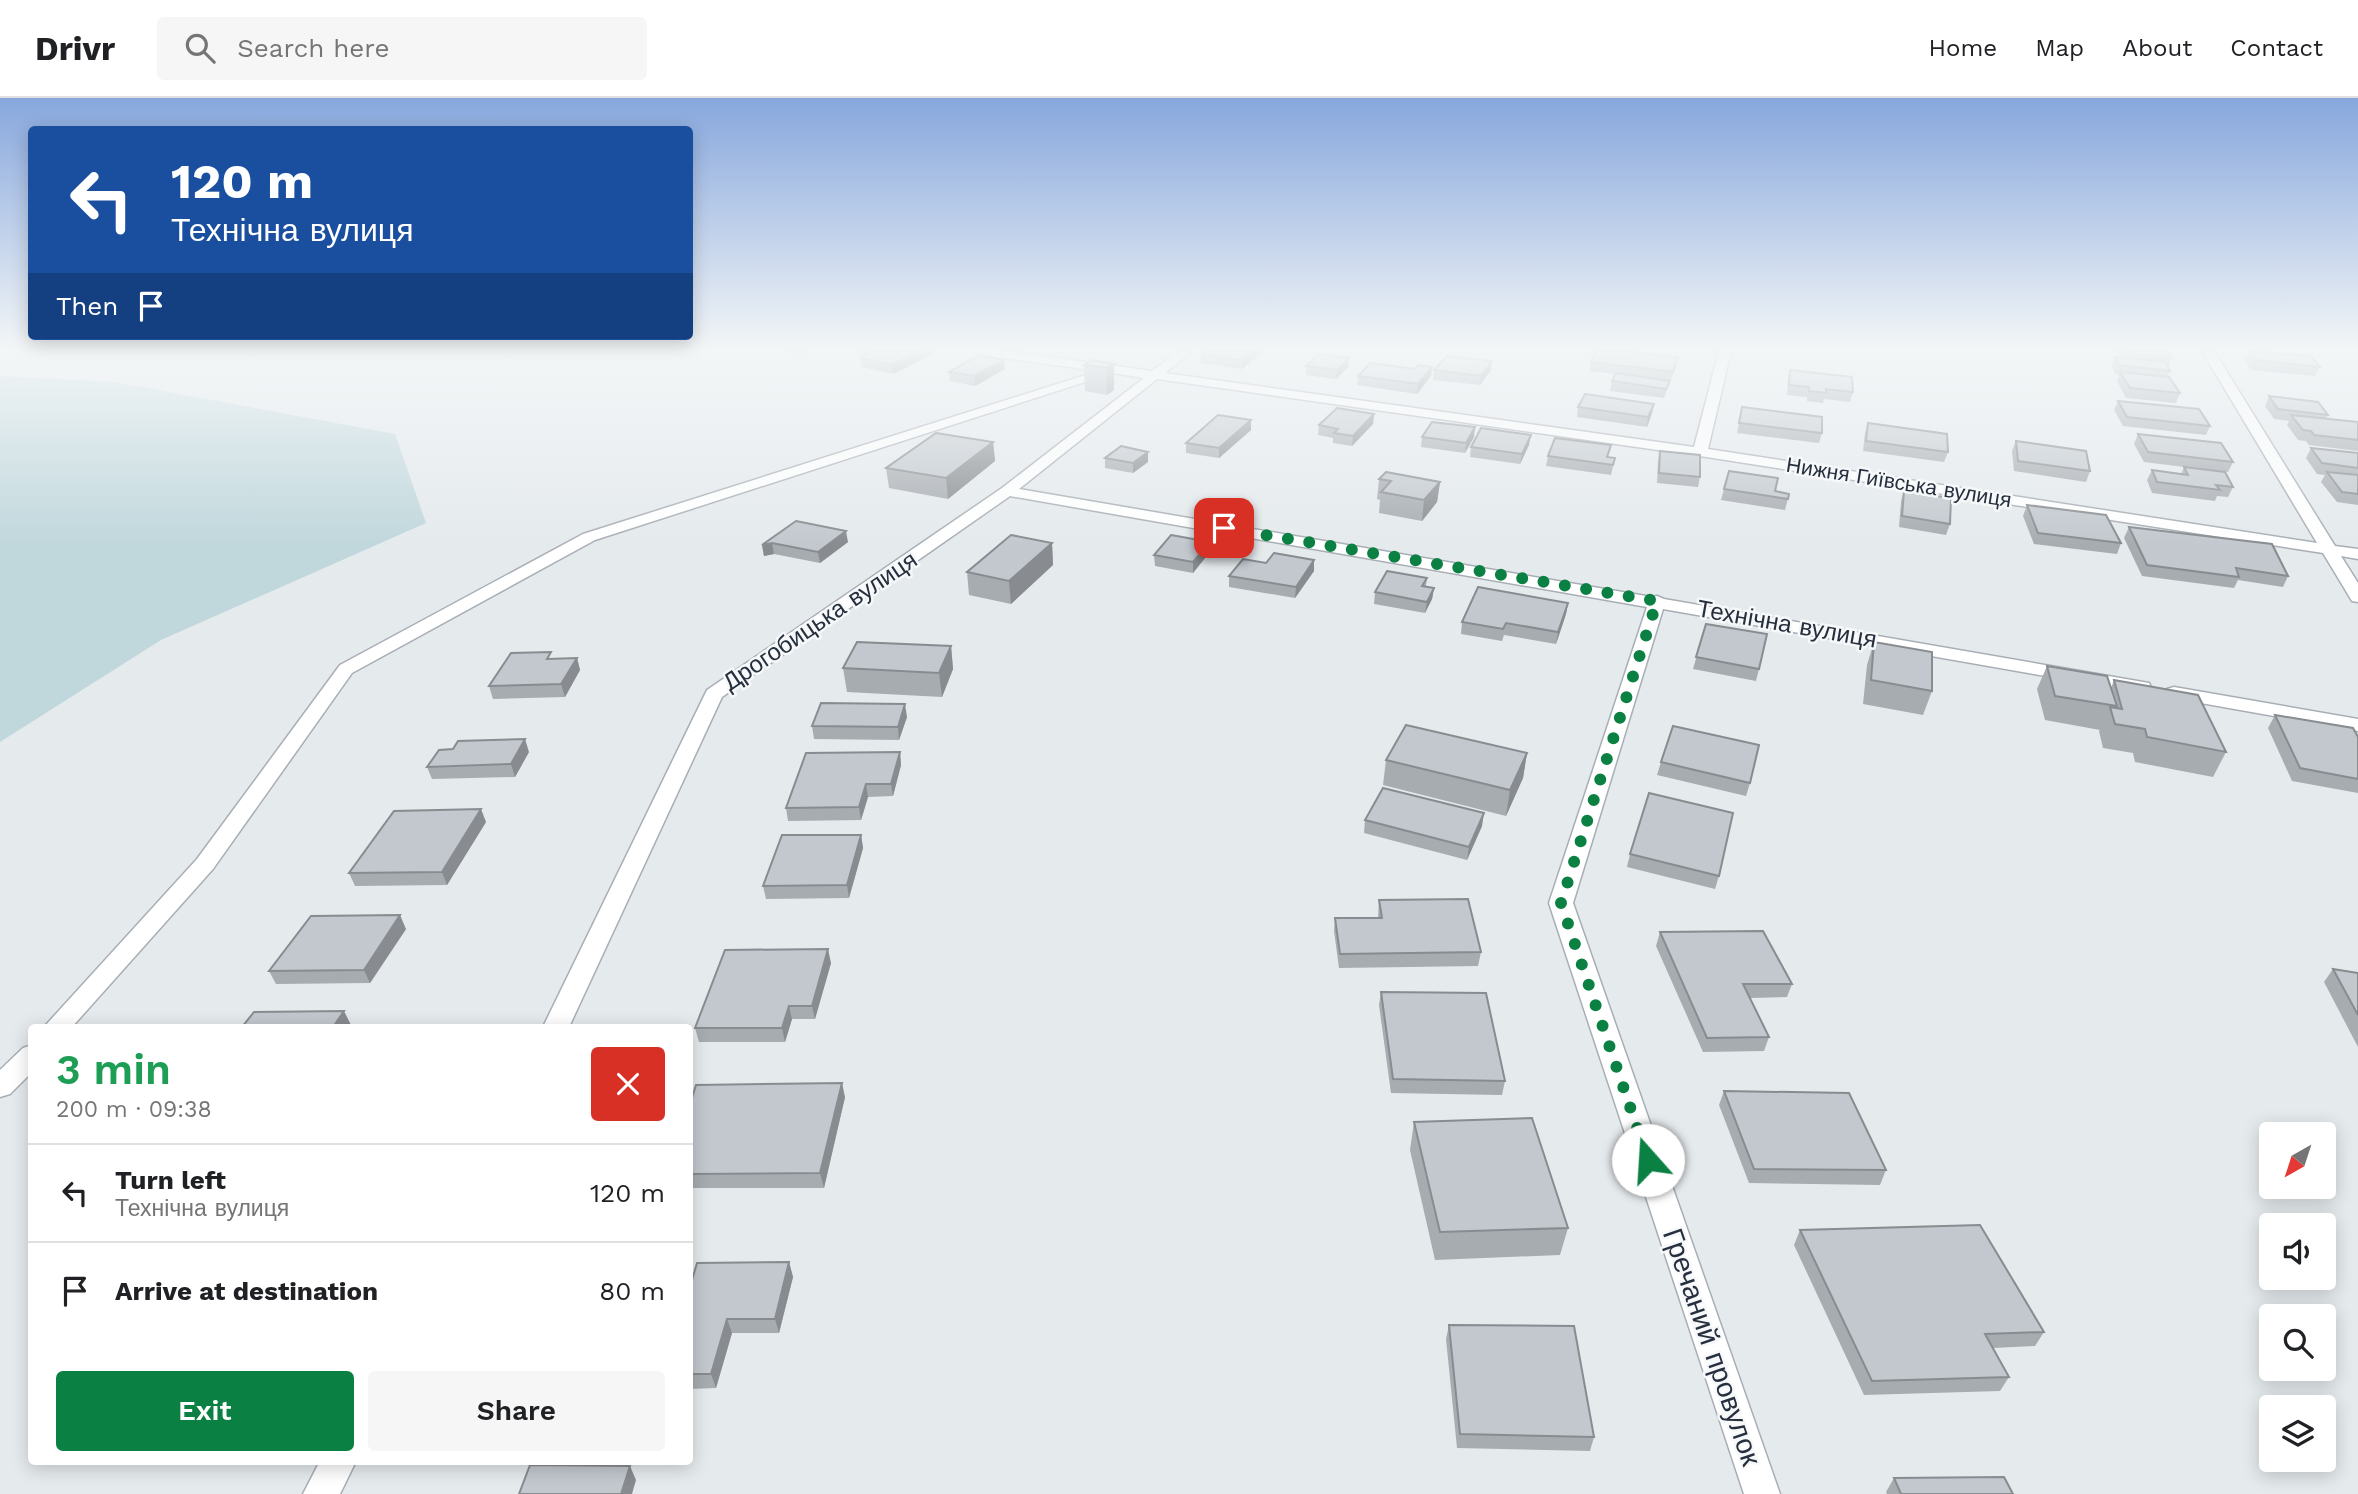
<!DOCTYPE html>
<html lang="en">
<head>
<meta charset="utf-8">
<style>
  body { margin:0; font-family:"Work Sans",sans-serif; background:#f6f6f6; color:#202124; height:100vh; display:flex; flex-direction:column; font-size:26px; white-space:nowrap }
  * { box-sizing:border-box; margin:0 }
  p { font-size:23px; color:#757577 }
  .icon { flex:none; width:38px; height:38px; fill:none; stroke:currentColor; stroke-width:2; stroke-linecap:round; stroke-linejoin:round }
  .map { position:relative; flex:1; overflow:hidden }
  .details { position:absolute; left:28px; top:926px; width:665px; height:441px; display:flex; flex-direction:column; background:#fff; border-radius:7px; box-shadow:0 4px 18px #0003 }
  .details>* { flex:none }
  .hud { position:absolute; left:28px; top:28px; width:665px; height:214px; border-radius:7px; box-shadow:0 4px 18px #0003; background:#1a4fa0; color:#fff; overflow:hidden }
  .needle { width:46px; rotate:219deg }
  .buttons { position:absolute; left:2259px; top:1024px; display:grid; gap:14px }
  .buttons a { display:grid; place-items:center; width:77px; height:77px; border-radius:7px; background:#fff; box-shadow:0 4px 18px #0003; font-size:35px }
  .pin { position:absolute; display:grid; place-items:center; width:60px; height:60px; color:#fff; margin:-30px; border-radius:14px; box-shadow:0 4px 10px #0006 }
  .me { position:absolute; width:77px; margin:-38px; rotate:341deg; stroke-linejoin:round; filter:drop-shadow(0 0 5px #0008) }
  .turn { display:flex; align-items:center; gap:24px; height:147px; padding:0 28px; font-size:32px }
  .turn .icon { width:91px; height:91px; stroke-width:2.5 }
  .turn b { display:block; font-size:49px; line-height:60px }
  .then { display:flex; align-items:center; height:66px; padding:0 28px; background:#0003; gap:14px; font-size:26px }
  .round { display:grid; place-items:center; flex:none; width:74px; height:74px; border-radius:7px; background:#f6f6f6 }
  .headline { display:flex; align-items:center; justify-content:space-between; height:119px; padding:0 28px }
  h1 { font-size:42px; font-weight:600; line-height:52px; color:#1e9e55 }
  .primary-button { display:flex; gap:14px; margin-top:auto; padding:14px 28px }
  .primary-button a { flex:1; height:80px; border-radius:7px; background:#0b8043; color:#fff; font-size:28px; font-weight:600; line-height:80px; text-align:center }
  .primary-button a+a { background:#f6f6f6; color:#202124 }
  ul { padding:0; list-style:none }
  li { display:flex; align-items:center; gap:21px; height:98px; padding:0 28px; border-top:2px solid #e0e0e0 }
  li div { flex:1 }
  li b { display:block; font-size:26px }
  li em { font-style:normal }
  header { display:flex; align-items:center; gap:42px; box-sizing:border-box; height:98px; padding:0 35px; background:#fff; border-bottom:2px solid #e0e0e0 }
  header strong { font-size:33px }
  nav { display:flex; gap:38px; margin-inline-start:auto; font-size:24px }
  .search { width:490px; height:63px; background:#f6f6f6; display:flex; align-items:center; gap:18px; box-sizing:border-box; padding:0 24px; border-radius:7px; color:#757577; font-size:26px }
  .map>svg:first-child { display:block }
  .green { fill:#c0d7dc }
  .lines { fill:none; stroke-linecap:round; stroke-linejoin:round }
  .street-casing { stroke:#a8aeb5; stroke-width:3 }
  .street { fill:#fff; fill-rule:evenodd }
  .wall { fill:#a7acb1 }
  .shaded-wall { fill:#888c90 }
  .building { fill:#c2c8ce; stroke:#888c90; stroke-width:2 }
  .route { stroke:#0b8043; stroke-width:12; stroke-dasharray:0 21.6 }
  .labels { text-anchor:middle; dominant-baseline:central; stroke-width:5; stroke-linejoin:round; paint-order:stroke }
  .far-street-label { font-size:21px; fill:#262f3e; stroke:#f6f8fa }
  .street-label { font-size:24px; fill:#262f3e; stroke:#f6f8fa }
  .near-street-label { font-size:28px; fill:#262f3e; stroke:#f6f8fa }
</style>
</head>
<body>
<header>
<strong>Drivr</strong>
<div class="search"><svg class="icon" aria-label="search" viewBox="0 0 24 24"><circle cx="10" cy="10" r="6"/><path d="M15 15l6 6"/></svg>Search here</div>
<nav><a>Home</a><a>Map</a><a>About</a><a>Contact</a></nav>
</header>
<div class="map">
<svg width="2358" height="1396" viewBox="0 0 2358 1396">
  <rect width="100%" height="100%" fill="#e5eaed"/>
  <path class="green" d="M0,278L114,284L395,336L426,425L161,542L0,644Z"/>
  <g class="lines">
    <defs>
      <g id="street">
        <path d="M975,253H1004L1152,273L1179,253H1192L1165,275L1694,349L1719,253H1731L1708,351L2317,445L2202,253H2214L2335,448L2358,451V461L2341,458L2358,485V504L2352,503L2323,455L1700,358L1157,281L1019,391L1652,499L1657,498L1664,501L2149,585L2151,589L2149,593L2142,595L1663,511L1573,805L1780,1396H1744L1549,805L1647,509L1010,398L722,599L569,929H543L707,592L1002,390L1144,280L1113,275L595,442L352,575L213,771L72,929H44L197,761L340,567L583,436L1098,273L981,257Z"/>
        <path d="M2174,589L2358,621V633L2167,599L2165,595L2167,591Z"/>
        <path d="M32,947V974L10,996L0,999V972L23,950Z"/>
        <path d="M320,1363H356L340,1396H303Z"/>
      </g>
    </defs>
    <use href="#street" class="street-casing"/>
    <use href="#street" class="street"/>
  </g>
  <g class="wall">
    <path d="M783,253H808L802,256Z"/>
    <path d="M859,253H933V256L893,276L862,269L860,260L865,258L860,257Z"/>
    <path d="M1205,253H1263L1242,271L1201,265V256Z"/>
    <path d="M2117,253H2168L2172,260L2168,269L2170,273L2168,278L2180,295L2176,305L2126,300L2117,283L2119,277L2115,276L2112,268L2115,259H2121Z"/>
    <path d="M2247,253H2257L2320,269L2315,278L2251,272L2244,261Z"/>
    <path d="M1591,264L1676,268L1664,300L1610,293L1612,283L1615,276L1589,273Z"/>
    <path d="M1114,266V292L1107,297L1085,293L1084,267Z"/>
    <path d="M1306,268L1348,269L1336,281L1306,277Z"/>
    <path d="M1432,269L1431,278L1417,296L1357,287L1358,278Z"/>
    <path d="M1005,271L975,288L950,283L949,274Z"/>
    <path d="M1434,272H1491L1480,287L1433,282Z"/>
    <path d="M1790,272L1853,294L1850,304L1824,301L1823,305L1807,303V299L1787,297L1788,281Z"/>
    <path d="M2269,298L2328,317L2326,321L2358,324V353L2309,347L2306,343L2298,342L2287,327L2289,323L2274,321L2265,308Z"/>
    <path d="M2118,303L2210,328L2206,337L2123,328L2114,312Z"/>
    <path d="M1654,306L1652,315L1647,329L1577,319L1578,309Z"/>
    <path d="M1742,309L1822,335L1819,345L1737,335Z"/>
    <path d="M1374,316L1373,326L1352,348L1333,345V340L1318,337L1319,327Z"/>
    <path d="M1868,325L1948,354L1944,364L1863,353L1865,335Z"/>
    <path d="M1251,332L1219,360L1186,355V345Z"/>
    <path d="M2138,336L2233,364L2228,374H2225L2233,389L2228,399L2217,398L2215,403L2152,395L2147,382L2152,372L2181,376L2184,369L2144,364L2134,346Z"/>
    <path d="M1422,339H1474L1465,355L1421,349Z"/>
    <path d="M2016,343L2090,373L2086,384L2014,373L2012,353Z"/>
    <path d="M993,344L995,363L948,401L889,390L886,370Z"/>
    <path d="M1529,347L1520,366L1470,359L1471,349Z"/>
    <path d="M2311,350L2358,355V407L2337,404L2321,384L2325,377L2317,376L2306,360Z"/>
    <path d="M1660,353L1700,379L1698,389L1657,385L1658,363Z"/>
    <path d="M1148,354V364L1133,375L1105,370V360Z"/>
    <path d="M1548,358L1608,359L1615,360L1611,377L1546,368Z"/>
    <path d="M1729,373L1775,393L1789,396L1785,412L1721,402Z"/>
    <path d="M1379,381L1440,384L1437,404L1422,423L1379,415L1380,402L1377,401Z"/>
    <path d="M1904,393L1950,426L1946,437L1899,429L1901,403Z"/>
    <path d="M2027,407L2121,445L2117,456L2034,446L2023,418Z"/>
    <path d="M796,423L848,444L820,465L774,456L764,458L762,447Z"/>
    <path d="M2129,429L2288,478L2283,489L2238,482L2234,490L2142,478L2124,440Z"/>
    <path d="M1210,444L1209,455L1193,475L1155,468L1154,457Z"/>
    <path d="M1052,445L1053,467L1011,506L969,497L967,474Z"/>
    <path d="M1314,462V473L1295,500L1229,489V478L1266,465Z"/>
    <path d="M1427,480L1426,488L1434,490L1432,501L1425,515L1374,506L1375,494Z"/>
    <path d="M1568,505L1566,516L1556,546L1504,537L1502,543L1461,536L1462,524Z"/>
    <path d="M1706,526L1759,571L1756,583L1693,571Z"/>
    <path d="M1874,544L1932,593L1923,617L1863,606L1867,567Z"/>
    <path d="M951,548L953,571L942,599L847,594L843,570Z"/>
    <path d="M577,560L580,572L565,599L493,601L489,588L553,561Z"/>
    <path d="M2047,568L2111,590L2114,582L2226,654L2213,679L2135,664L2133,655L2103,650L2099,633L2100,632L2045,622L2037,591Z"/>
    <path d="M2275,617L2358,639V695L2292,683L2268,630Z"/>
    <path d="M907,619L899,642L814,641L812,628Z"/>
    <path d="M529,654L515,679L432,681L427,669Z"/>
    <path d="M900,654L901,667L893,698L868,699L861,722L788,723L786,710Z"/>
    <path d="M1527,655L1523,680L1506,718L1383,687L1386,662Z"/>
    <path d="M1661,664L1750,685L1746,698L1657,677Z"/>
    <path d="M1365,722L1482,728L1467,762L1364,735Z"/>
    <path d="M486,724L447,787L355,788L349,775Z"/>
    <path d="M861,737L863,750L849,800L766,801L763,788Z"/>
    <path d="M1630,756L1719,778L1715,791L1627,769Z"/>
    <path d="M1379,802L1481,854L1478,868L1339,870L1334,833L1335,820H1378Z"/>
    <path d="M406,831L370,885L276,886L269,873Z"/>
    <path d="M1660,834L1792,886L1787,899L1750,900L1769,939L1764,953L1703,954L1656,848Z"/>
    <path d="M831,865L815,921H792L785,944H699L695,930Z"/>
    <path d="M2333,871L2358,875V949L2324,884Z"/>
    <path d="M1381,894L1505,983L1502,997L1391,995L1379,907Z"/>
    <path d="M1724,993L1886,1072L1880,1087L1749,1085L1719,1007Z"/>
    <path d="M845,999L824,1090H690V1006Z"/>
    <path d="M1414,1024L1568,1130L1560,1157L1435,1162L1410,1052Z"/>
    <path d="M1800,1132L2044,1234L2035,1248L1993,1250L2009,1279L2000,1293L1864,1297L1794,1147Z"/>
    <path d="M789,1164L793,1179L779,1235H732L716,1290L690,1291V1182Z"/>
    <path d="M1449,1227L1594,1339L1590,1353L1457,1350L1446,1241Z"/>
    <path d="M1894,1380L2013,1396H1887L1886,1394Z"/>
  </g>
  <g class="shaded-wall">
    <path d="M920,253H933V256L893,276L892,267Z"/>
    <path d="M1254,253L1263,254L1242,271L1243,262Z"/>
    <path d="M1349,260L1348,269L1336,281L1337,272Z"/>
    <path d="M1004,262L1005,271L975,288L974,278Z"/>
    <path d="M1492,263L1491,272L1480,287L1481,278Z"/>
    <path d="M1114,266V292L1107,297L1106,270Z"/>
    <path d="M1432,269L1431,278L1417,296L1418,286Z"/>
    <path d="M1654,306L1652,315L1647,329L1648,319Z"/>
    <path d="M1374,316L1373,326L1352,348L1353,338Z"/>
    <path d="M1251,322V332L1219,360V350Z"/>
    <path d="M1475,329L1474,339L1465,355L1466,345Z"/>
    <path d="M1531,337L1529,347L1520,366L1522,356Z"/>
    <path d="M993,344L995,363L948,401L946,380Z"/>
    <path d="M1148,354V364L1133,375V365Z"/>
    <path d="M1440,384L1437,404L1422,423L1424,402Z"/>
    <path d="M846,433L848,444L820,465L818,454Z"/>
    <path d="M1210,444L1209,455L1193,475V464Z"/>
    <path d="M772,445L774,456L764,458L762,447Z"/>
    <path d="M1052,445L1053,467L1011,506L1009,483Z"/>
    <path d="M1314,462V473L1295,500L1296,489Z"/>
    <path d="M1434,490L1432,501L1425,515L1427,504Z"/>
    <path d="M1568,505L1566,516L1556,546L1558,534Z"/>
    <path d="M951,548L953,571L942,599L939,575Z"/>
    <path d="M577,560L580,572L565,599L561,586Z"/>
    <path d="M905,606L907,619L899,642L898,629Z"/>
    <path d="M525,641L529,654L515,679L511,666Z"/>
    <path d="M900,654L901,667L893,698L891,686Z"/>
    <path d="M1527,655L1523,680L1506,718L1510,692Z"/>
    <path d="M866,686L868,699L861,722L859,709Z"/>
    <path d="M481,711L486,724L447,787L442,774Z"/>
    <path d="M1484,715L1482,728L1467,762L1469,749Z"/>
    <path d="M861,737L863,750L849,800L847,787Z"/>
    <path d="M400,817L406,831L370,885L364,872Z"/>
    <path d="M828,851L831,865L815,921L812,908Z"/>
    <path d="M789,908L792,921L785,944L782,930Z"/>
    <path d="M344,913L351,927L349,929H333Z"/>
    <path d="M842,985L845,999L824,1090L820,1075Z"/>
    <path d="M789,1164L793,1179L779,1235L775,1221Z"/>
    <path d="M727,1221L732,1235L716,1290L711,1276Z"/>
    <path d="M630,1368L636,1382L632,1396H621Z"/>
  </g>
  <g class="building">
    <path d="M875,253H920L892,267L860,260Z"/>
    <path d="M1205,253H1254L1243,262L1201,256Z"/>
    <path d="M1596,253H1623L1678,259L1673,274L1591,264Z"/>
    <path d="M2126,253H2168L2172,260L2127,255Z"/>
    <path d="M2248,253L2310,258L2320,269L2255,262Z"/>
    <path d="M1319,256L1349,260L1337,272L1306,268Z"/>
    <path d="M979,257L1004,262L974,278L949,274Z"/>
    <path d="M1447,258L1492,263L1481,278L1434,272Z"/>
    <path d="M2115,259L2166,264L2170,273L2119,267Z"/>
    <path d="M1091,262L1114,266L1106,270L1084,267Z"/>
    <path d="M1370,265L1415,271L1418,267L1432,269L1418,286L1358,278Z"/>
    <path d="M1790,272L1852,279L1853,294L1826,291V295L1809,293V289L1789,287Z"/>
    <path d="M2120,274L2169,279L2180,295L2130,290Z"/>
    <path d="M1616,275L1670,283L1666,291L1612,283Z"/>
    <path d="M1585,296L1654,306L1648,319L1578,309Z"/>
    <path d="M2269,298L2318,304L2328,317L2278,311Z"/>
    <path d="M2118,303L2199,311L2210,328L2127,319Z"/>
    <path d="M1742,309L1822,319V335L1739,325Z"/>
    <path d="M1337,310L1374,316L1353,338L1334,335L1338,331L1319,327Z"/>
    <path d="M1218,317L1251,322L1219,350L1186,345Z"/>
    <path d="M2291,317L2358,324V342L2314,337L2311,333L2303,332Z"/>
    <path d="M1432,324L1475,329L1466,345L1422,339Z"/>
    <path d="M1868,325L1947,336L1948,354L1866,343Z"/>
    <path d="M1481,330L1531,337L1522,356L1471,349Z"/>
    <path d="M936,335L993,344L946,380L886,370Z"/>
    <path d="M2138,336L2221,345L2233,364L2148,354Z"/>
    <path d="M1555,340L1611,347L1607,359L1615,360L1613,367L1548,358Z"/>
    <path d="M2016,343L2086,353L2090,373L2018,363Z"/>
    <path d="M1121,348L1148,354L1133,365L1105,360Z"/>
    <path d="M2311,350L2358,355V370L2322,365Z"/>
    <path d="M1660,353L1700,357V379L1659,375Z"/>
    <path d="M2184,369L2225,374L2233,389L2216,387L2220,392L2157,384L2152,372L2188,377Z"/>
    <path d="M1729,373L1778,380L1775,393L1789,396L1788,401L1724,391Z"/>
    <path d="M1386,374L1440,384L1424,402L1381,394L1391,383L1379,381Z"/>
    <path d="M2327,374L2358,377V396L2342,394Z"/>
    <path d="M1904,393L1951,400L1950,426L1902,418Z"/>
    <path d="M2027,407L2106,417L2121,445L2038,435Z"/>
    <path d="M796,423L846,433L818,454L772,445L762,447Z"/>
    <path d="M2129,429L2272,446L2288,478L2236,470L2239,479L2147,467Z"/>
    <path d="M1011,437L1052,445L1009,483L967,474Z"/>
    <path d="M1171,437L1210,444L1193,464L1154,457Z"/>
    <path d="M1274,455L1314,462L1296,489L1229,478L1243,461L1266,465Z"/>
    <path d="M1387,473L1427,480L1422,488L1434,490L1427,504L1375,494Z"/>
    <path d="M1478,489L1568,505L1558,534L1506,525L1503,531L1462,524Z"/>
    <path d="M1706,526L1767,536L1759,571L1696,559Z"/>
    <path d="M857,544L951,548L939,575L843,570Z"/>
    <path d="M1874,544L1932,554V593L1871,582Z"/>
    <path d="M551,554L547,561L577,560L561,586L489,588L511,555Z"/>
    <path d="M2047,568L2107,578L2117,608L2055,598Z"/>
    <path d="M2114,582L2198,597L2226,654L2147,639L2145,631L2115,626L2110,609L2122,611Z"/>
    <path d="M821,605L905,606L898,629L812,628Z"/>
    <path d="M2275,617L2353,630L2358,639V681L2300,670Z"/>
    <path d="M1406,627L1527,655L1510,692L1386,662Z"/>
    <path d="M1673,628L1759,647L1750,685L1661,664Z"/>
    <path d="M525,641L511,666L427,669L439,652L453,651L458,643Z"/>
    <path d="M900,654L891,686H866L859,709L786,710L806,655Z"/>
    <path d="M1383,690L1484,715L1469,749L1365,722Z"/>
    <path d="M1649,695L1733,715L1719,778L1630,756Z"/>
    <path d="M481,711L442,774L349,775L394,713Z"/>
    <path d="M782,737H861L847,787L763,788Z"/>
    <path d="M1468,801L1481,854L1340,856L1335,820H1382L1379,802Z"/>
    <path d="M400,817L364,872L269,873L311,818Z"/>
    <path d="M1763,833L1792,886H1743L1769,939L1707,940L1660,834Z"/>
    <path d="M828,851L812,908H789L782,930H695L725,852Z"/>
    <path d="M2333,871L2358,875V917Z"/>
    <path d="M1381,894L1486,895L1505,983L1393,981Z"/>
    <path d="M344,913L333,929H242L254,914Z"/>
    <path d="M842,985L820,1075L690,1076V1006L696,987Z"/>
    <path d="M1724,993L1849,995L1886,1072L1754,1071Z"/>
    <path d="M1532,1020L1568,1130L1440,1134L1414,1024Z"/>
    <path d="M1980,1127L2044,1234L1985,1236L2009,1279L1872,1283L1800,1132Z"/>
    <path d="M789,1164L775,1221H727L711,1276H690V1182H692L697,1165Z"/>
    <path d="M1449,1227L1574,1228L1594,1339L1460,1336Z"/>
    <path d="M530,1367L630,1368L621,1396H519Z"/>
    <path d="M2004,1379L2013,1396H1901L1894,1380Z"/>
  </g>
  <linearGradient id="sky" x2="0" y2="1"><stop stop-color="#87a7dd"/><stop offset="0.56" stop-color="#f3f6f7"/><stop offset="1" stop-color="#f3f6f7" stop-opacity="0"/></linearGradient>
  <rect width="2358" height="448" fill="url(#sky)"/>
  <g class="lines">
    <path class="route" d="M1224,430L1657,503L1561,805L1648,1062"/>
  </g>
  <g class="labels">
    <g class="far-street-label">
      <text transform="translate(1899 384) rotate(9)">Нижня Гиївська вулиця</text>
    </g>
    <g class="street-label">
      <text transform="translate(820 523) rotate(-34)">Дрогобицька вулиця</text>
      <text transform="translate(1787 526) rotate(10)">Технічна вулиця</text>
    </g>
    <g class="near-street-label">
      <text transform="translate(1712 1249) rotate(71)">Гречаний провулок</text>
    </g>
  </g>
</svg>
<div class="buttons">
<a><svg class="needle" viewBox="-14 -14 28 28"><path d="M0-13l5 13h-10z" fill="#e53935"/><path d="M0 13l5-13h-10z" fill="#757577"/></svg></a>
<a><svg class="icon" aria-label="sound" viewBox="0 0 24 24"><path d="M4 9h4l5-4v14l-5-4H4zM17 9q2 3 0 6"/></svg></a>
<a><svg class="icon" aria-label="search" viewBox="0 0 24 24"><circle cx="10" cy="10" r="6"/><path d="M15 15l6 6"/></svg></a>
<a><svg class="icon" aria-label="layers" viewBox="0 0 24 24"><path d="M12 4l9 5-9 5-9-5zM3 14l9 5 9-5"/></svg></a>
</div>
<div class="pin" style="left:1224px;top:430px;background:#d93025"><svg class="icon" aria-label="arrive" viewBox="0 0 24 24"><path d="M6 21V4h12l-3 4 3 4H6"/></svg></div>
<svg class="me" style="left:1648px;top:1062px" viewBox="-20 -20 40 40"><circle r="19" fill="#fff"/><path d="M0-13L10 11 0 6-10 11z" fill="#0b8043"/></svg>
<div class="hud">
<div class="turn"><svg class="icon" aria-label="left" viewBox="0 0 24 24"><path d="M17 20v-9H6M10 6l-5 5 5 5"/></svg><div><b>120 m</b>Технічна вулиця</div></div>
<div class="then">Then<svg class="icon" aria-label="arrive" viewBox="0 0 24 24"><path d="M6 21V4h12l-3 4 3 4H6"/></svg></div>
</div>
<section class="details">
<div class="headline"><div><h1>3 min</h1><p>200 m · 09:38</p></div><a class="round" style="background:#d93025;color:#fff"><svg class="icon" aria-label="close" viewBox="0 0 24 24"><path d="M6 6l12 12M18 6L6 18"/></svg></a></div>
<ul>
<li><svg class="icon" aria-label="left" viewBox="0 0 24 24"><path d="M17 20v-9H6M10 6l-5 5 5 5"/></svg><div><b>Turn left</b><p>Технічна вулиця</p></div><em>120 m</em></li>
<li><svg class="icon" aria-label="arrive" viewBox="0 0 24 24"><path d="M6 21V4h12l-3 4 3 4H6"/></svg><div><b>Arrive at destination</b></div><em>80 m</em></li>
</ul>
<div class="primary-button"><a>Exit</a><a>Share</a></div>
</section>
</div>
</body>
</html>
